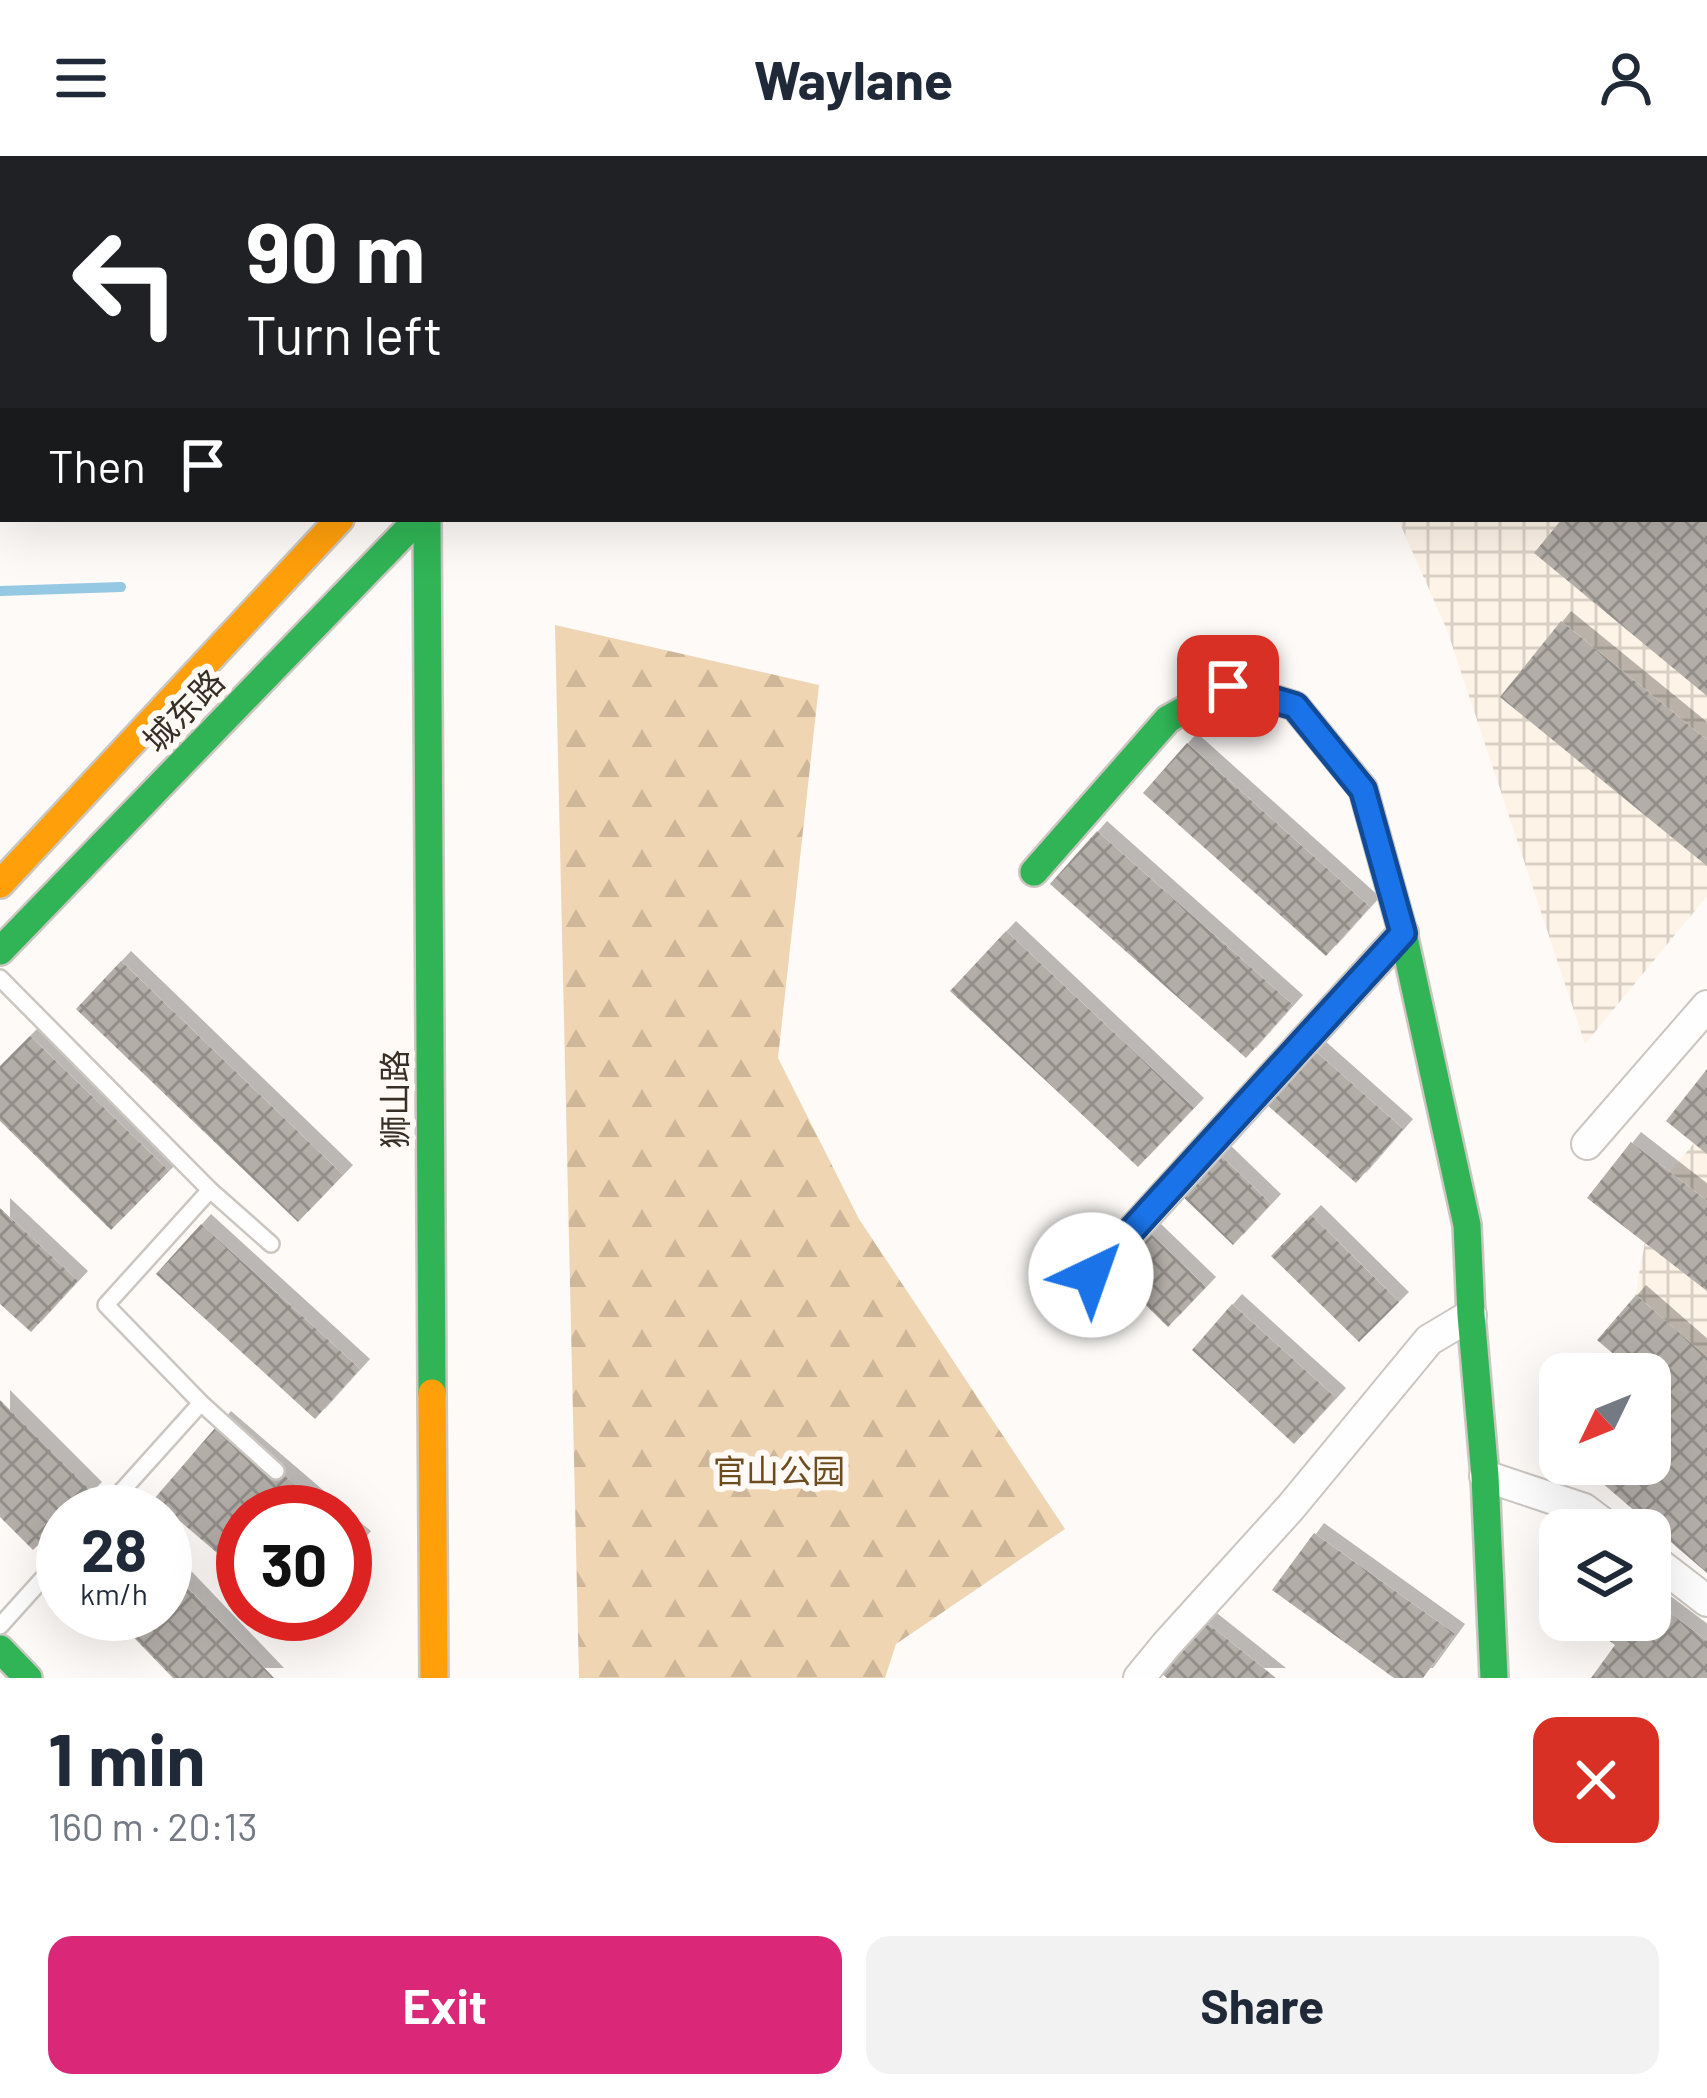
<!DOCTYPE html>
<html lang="en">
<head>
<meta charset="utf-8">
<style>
  body { margin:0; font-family:Barlow,"Noto Sans SC",sans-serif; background:#f2f2f3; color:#1f2937; height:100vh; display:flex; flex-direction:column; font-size:45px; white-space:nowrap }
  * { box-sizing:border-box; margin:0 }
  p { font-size:39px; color:#747a83 }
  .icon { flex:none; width:66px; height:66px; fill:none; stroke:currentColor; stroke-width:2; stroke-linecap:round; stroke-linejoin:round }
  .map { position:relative; height:1522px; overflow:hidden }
  .details { display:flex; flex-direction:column; background:#fff; flex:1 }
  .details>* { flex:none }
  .guide { position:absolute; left:0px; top:0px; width:1707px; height:366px; box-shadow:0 12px 48px #0002; background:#202124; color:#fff; overflow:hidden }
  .needle { width:78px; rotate:227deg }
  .buttons { position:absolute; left:1539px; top:1197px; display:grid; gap:24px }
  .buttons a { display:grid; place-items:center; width:132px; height:132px; border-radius:24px; background:#fff; box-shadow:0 12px 48px #0002; font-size:60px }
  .speed { position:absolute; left:36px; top:1329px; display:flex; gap:24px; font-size:60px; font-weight:700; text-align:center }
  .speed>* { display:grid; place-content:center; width:156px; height:156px; border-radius:50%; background:#fff; box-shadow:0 12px 48px #0002; line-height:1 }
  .speed small { font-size:30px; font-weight:400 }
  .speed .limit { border:18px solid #d22; background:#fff; color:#111 }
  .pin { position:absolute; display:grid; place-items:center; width:102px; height:102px; color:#fff; margin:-51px; border-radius:24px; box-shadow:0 6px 18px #0006 }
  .me { position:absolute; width:132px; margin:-66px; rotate:42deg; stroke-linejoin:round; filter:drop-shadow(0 0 9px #0008) }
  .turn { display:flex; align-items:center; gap:42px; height:252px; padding:0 48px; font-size:54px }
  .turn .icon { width:156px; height:156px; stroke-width:2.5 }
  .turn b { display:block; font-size:84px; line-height:102px }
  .then { display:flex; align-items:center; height:114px; padding:0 48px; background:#0003; gap:24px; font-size:45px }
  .round { display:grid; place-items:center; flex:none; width:126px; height:126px; border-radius:24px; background:#f2f2f3 }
  .overview { display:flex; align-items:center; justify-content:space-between; height:204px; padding:0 48px }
  h1 { font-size:72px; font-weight:700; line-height:90px }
  .cta { display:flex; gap:24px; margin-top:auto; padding:24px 48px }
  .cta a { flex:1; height:138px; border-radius:24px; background:#db2777; color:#fff; font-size:48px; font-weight:700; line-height:138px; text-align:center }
  .cta a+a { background:#f2f2f3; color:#1f2937 }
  header { display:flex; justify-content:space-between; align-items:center; height:156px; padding:0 48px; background:#fff; font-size:54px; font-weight:700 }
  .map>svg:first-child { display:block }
  .industrial { fill:url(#industrial-grid) }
  .forest { fill:url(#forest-firs) }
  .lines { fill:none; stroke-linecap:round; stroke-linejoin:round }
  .stream { stroke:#95c8e3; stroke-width:10 }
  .building { fill:url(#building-cross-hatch); filter:url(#shadow) }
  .lane-casing { stroke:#cbc6c0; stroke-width:20 }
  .street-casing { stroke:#cbc6c0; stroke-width:34 }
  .fast-casing { stroke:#cbc6c0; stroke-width:32 }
  .slow-casing { stroke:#cbc6c0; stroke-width:32 }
  .lane { stroke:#fffefe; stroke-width:15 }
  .street { stroke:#fffefe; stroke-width:30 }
  .fast { stroke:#30b455; stroke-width:27 }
  .slow { stroke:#ff9f0a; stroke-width:27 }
  .route-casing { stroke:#114b97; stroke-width:30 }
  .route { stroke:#1a73e8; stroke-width:21 }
  .labels { text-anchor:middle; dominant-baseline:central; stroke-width:12; stroke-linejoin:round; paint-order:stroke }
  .street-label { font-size:33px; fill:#372f25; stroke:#fffaf5 }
  .park-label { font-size:33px; fill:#6d4d20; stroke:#fffaf5 }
</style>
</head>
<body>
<header><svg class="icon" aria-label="menu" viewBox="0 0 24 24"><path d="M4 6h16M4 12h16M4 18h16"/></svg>Waylane<svg class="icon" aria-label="person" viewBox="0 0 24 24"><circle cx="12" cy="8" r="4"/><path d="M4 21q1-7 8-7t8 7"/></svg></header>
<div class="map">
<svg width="1707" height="1522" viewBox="0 0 1707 1522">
  <defs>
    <pattern id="industrial-grid" width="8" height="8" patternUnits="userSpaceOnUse" patternTransform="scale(3)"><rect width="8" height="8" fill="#fef3e7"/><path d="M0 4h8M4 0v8" fill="none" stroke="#dad1c6"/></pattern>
    <pattern id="forest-firs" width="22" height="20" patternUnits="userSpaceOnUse" patternTransform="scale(3)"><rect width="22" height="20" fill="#f0d5b2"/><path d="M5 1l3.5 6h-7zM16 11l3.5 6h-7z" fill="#ceb799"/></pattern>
    <pattern id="building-cross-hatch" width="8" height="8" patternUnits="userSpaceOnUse" patternTransform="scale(3)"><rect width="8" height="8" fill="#b3aea8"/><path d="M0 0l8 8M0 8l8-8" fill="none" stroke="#928e89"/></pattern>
    <filter id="shadow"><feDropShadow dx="10" dy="-10" stdDeviation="0" flood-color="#0004"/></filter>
  </defs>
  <rect width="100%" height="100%" fill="#fdfaf7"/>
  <g class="industrial">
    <path d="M1236,0H1707V740L1585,888L1447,474L1398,363H1704V3H1237Z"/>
    <path d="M1707,971V1354L1650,1308V1218H1621L1654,1036Z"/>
  </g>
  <path class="forest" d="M555,469L819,529L778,902L859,1063L1065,1373L896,1488L885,1522H579Z"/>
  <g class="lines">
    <path class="stream" d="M0,435L121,431"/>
  </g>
  <g class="building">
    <path d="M1562,363H1707V540L1534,397Z"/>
    <path d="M1561,465L1707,584V710L1500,541Z"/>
    <path d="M1187,587L1370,751L1326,800L1143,637Z"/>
    <path d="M1097,675L1293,849L1246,902L1050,728Z"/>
    <path d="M1006,775L1194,952L1138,1011L950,835Z"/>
    <path d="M121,805L343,1019L298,1066L76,853Z"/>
    <path d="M30,880L169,1015L111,1074L0,965V910Z"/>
    <path d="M1314,894L1403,973L1356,1027L1266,948Z"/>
    <path d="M1707,913V998L1666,965Z"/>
    <path d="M1631,986L1707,1045V1135L1587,1042Z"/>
    <path d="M1219,998L1271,1048L1233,1089L1180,1038Z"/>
    <path d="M0,1052L78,1125L31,1176L0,1148Z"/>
    <path d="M1311,1059L1399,1146L1359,1186L1271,1100Z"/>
    <path d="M201,1068L360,1213L315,1263L156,1118Z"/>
    <path d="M1149,1076L1206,1131L1168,1171L1111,1115Z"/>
    <path d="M1636,1139L1707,1201V1417L1587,1314L1592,1308H1650V1241L1656,1234L1650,1229V1218H1637L1597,1184Z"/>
    <path d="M1232,1148L1336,1242L1294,1288L1192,1194Z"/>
    <path d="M0,1244L92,1336L72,1356H63V1365L33,1394L0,1361Z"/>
    <path d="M221,1265L327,1356H243V1419L154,1343Z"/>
    <path d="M345,1372L361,1385L345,1404Z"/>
    <path d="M1314,1377L1455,1478L1423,1522H1394L1272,1434Z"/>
    <path d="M165,1408L274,1522H173L111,1458H165Z"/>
    <path d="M1650,1442L1707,1485V1522H1591L1615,1489L1596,1475L1604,1464H1650Z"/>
    <path d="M1203,1464L1276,1522H1167L1161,1517Z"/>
  </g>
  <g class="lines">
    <defs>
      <g id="lane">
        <path d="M0,822L210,1034L271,1088"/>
        <path d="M210,1034L106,1149L201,1247L276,1315"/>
        <path d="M103,1356L201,1247"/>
        <path d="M0,1470L63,1400"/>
      </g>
      <g id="street">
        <path d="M1587,988L1707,850"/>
        <path d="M1092,1119L1403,777"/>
        <path d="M1485,1320L1584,1353L1612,1374"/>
        <path d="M1650,1401L1707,1445"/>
        <path d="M1139,1522L1166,1489L1291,1351L1429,1184L1471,1159"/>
      </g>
      <g id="fast">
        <path d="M670,3L673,0"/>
        <path d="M754,3L757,0"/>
        <path d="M427,363L432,1237"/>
        <path d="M1034,716L1168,563L1228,530L1295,550L1363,633L1403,777L1467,1069L1471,1159L1485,1320L1494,1522"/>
        <path d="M0,795L418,363"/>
        <path d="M0,1493L28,1522"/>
      </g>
      <g id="slow">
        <path d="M0,728L340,363"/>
        <path d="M432,1237L434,1522"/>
      </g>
    </defs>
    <use href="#lane" class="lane-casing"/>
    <use href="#street" class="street-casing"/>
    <use href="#fast" class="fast-casing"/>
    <use href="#slow" class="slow-casing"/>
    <use href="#lane" class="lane"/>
    <use href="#street" class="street"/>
    <use href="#fast" class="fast"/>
    <use href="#slow" class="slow"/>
  </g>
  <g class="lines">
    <defs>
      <path id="route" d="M1091,1119L1403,777L1363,634L1295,550L1228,530"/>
    </defs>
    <use href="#route" class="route-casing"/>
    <use href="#route" class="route"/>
  </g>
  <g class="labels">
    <g class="street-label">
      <text transform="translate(183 554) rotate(-46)">城东路</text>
      <text transform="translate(394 943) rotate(-90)">狮山路</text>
    </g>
    <g class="park-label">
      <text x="779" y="1314">官山公园</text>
    </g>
  </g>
</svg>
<div class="buttons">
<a><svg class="needle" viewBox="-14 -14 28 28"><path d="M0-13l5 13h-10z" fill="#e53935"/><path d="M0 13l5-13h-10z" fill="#747a83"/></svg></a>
<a><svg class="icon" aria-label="layers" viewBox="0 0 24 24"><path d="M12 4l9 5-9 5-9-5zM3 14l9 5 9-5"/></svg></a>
</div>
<div class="speed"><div>28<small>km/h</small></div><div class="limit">30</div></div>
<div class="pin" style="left:1228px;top:530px;background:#d93025"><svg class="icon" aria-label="arrive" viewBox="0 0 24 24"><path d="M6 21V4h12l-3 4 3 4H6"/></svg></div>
<svg class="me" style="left:1091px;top:1119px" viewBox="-20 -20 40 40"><circle r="19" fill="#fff"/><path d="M0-13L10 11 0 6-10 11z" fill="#1a73e8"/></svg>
<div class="guide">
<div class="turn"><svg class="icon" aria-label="left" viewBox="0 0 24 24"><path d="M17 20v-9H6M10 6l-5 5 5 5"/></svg><div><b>90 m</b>Turn left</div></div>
<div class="then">Then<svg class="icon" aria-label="arrive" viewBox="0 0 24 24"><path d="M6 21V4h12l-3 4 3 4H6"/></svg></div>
</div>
</div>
<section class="details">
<div class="overview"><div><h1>1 min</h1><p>160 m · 20:13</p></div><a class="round" style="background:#d93025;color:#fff"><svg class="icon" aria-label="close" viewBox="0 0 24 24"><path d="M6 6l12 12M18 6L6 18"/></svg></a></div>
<div class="cta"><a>Exit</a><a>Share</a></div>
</section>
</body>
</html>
